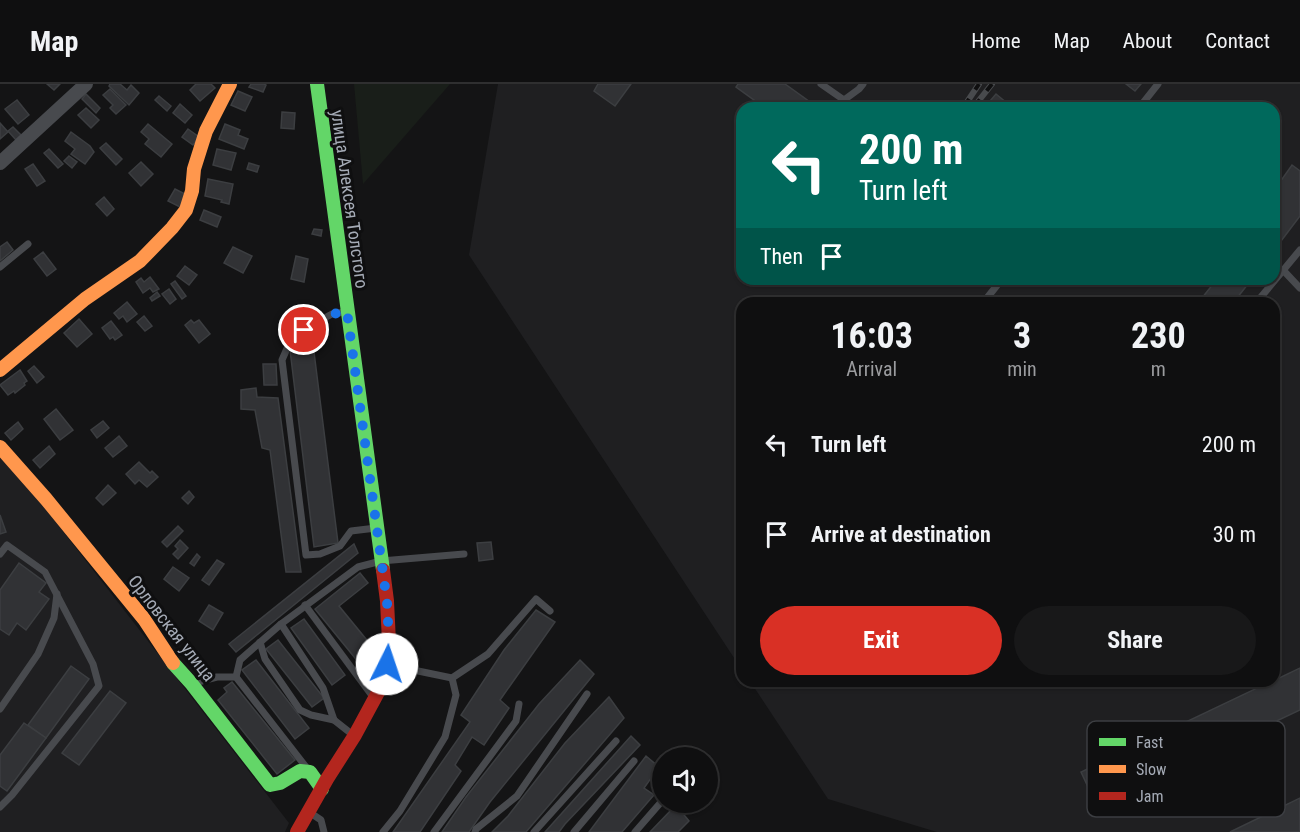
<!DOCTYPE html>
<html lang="en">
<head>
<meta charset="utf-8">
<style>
  body { margin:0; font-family:"Roboto Condensed",sans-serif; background:#181819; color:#f1f3f6; height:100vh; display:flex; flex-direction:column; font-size:22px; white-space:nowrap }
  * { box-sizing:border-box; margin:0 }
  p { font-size:20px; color:#9b9c9f }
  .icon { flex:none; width:33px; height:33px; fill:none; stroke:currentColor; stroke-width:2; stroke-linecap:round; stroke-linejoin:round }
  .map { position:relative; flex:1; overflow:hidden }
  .sheet { position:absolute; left:736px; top:213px; width:544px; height:390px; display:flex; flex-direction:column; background:#0f0f10; border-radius:18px; box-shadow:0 2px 4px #0004,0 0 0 2px #2f2f30 }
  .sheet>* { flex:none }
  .hud { position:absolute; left:736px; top:18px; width:544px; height:183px; border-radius:18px; box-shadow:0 2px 4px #0004,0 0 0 2px #2f2f30; background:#00695c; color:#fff; overflow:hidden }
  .fabs { position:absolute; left:652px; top:663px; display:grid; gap:12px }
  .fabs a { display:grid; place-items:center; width:66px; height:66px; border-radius:50%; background:#0f0f10; box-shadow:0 2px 4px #0004,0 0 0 2px #2f2f30; font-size:30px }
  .pin { position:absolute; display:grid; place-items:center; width:51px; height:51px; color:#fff; margin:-26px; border:3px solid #fff; border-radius:50%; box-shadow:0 2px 6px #0007 }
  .me { position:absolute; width:66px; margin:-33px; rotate:4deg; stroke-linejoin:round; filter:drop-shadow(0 0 4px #0008) }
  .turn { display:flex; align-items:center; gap:21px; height:126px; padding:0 24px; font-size:27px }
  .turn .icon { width:78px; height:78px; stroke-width:2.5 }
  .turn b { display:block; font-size:42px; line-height:51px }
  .then { display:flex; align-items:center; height:57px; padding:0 24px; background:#0003; gap:12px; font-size:22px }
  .eta { display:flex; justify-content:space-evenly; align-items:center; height:102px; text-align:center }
  .eta b { font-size:36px; font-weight:700; line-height:42px }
  .cta { display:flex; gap:12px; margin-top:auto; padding:12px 24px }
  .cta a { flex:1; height:69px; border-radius:36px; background:#d93025; color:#fff; font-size:24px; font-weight:700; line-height:69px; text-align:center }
  .cta a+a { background:#181819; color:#f1f3f6 }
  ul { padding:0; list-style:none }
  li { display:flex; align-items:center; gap:18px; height:90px; padding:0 24px }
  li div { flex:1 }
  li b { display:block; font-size:22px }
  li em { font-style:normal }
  header { display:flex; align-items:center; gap:36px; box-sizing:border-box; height:84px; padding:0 30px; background:#0f0f10; border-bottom:2px solid #2f2f30 }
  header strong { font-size:28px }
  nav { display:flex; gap:33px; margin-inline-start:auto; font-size:21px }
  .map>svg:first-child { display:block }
  .built { fill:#1f1f21; fill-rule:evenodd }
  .green { fill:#191e19 }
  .building { fill:#313235; stroke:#3c3e41; stroke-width:1.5 }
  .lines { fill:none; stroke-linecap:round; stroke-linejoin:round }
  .lane { stroke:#484a4e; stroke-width:7 }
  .street { stroke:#484a4e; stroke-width:14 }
  .fast { stroke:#63d668; stroke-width:14 }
  .slow { stroke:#ff974d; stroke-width:14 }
  .jam { stroke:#b3261e; stroke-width:14 }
  .rail-casing { stroke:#484a4d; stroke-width:6 }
  .rail { stroke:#0f0f10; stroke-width:4; stroke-dasharray:11; stroke-linecap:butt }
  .route { stroke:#1a73e8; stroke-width:10; stroke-dasharray:0 18 }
  .labels { text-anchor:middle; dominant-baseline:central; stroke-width:6; stroke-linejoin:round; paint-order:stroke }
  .street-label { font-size:18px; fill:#a5abb6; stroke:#0f0f10 }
  .key { fill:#0f0f10; stroke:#3c3e42; stroke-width:1.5 }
  .key-label { font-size:16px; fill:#a5abb6 }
</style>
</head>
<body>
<header>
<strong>Map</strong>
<nav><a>Home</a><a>Map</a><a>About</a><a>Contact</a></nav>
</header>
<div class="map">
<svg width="1300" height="748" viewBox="0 0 1300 748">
  <rect width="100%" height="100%" fill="#141415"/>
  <g class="built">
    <path d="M498,0H1300V748H937L828,715L750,597H1275V219H742V586L469,171ZM742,24H1275V195H742Z"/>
    <path d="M0,366L289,739L285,748H0Z"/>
  </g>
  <path class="green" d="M354,0H450L363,100Z"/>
  <g class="building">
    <path d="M47,0H60L54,6Z"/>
    <path d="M110,0H120L127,6L131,1L139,9L129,21L109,2Z"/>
    <path d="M196,0H211L215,4L200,17L190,6Z"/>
    <path d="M251,0H264L266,1L263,8L249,3Z"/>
    <path d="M598,0H631L615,22L594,7Z"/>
    <path d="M738,0H785L810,18L806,24H765L736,3Z"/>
    <path d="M1126,0H1141L1135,7Z"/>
    <path d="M110,5L126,21L116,30L110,24L113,21L103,11Z"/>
    <path d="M238,7L252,13L245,27L231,21Z"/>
    <path d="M86,10L100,24L96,29L82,15Z"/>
    <path d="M996,10L1013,24H984Z"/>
    <path d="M159,12L171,22L167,27L155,16Z"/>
    <path d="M17,16L29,31L18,40L5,25Z"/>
    <path d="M180,20L192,31L185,39L173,29Z"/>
    <path d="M86,24L99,36L91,44L78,31Z"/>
    <path d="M282,28L295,29L294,45L281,44Z"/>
    <path d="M0,39L8,48L0,55Z"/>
    <path d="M148,40L172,60L161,73L145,60L149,55L141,48Z"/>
    <path d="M225,40L240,46L238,51L248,55L244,65L219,55Z"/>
    <path d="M13,43L21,51L16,56L8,47Z"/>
    <path d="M188,45L199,53L193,61L182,53Z"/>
    <path d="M71,48L90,62L94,68L85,80L71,70L75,65L65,57Z"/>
    <path d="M106,59L122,75L116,81L100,64Z"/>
    <path d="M49,65L63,80L58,84L44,69Z"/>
    <path d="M217,65L236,69L231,86L213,81Z"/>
    <path d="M69,72L77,78L72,84L64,77Z"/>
    <path d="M141,78L153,90L141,102L129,89Z"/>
    <path d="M249,79L259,82L257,88L247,85Z"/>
    <path d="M33,80L45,97L37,102L25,85Z"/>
    <path d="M1292,81L1300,87V132L1275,165V105Z"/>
    <path d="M208,95L233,100L229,120L221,118L222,116L205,112Z"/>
    <path d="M175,105L187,111L180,123L168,117Z"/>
    <path d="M104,113L114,125L107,132L96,120Z"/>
    <path d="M204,126L221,133L217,143L200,136Z"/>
    <path d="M314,145L322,146L321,152L312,150Z"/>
    <path d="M7,158L13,166L0,177V163Z"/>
    <path d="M233,163L252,172L243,189L224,179Z"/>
    <path d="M43,168L56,185L47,192L34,175Z"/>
    <path d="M296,172L308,175L304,198L291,195Z"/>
    <path d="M185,182L197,191L189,201L177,192Z"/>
    <path d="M150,193L159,205L153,208L150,204L143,209L136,198L141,194L144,198Z"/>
    <path d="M1217,195H1252L1233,219H1198Z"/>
    <path d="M175,197L186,212L182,215L171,200Z"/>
    <path d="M169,205L176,215L170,220L162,210Z"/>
    <path d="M157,208L160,212L152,217L150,214Z"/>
    <path d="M127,218L137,230L127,238L123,232L119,235L114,229Z"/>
    <path d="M144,232L152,242L145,247L137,238Z"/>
    <path d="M79,235L92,250L77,263L64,249Z"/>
    <path d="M191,236L194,239L199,236L210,250L199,259L185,241Z"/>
    <path d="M111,237L122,251L115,256L113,253L110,255L102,244Z"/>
    <path d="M312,252L338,459L314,463L290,266L300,265V253Z"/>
    <path d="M263,280H276L277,301H264Z"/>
    <path d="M34,282L44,293L37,299L28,287Z"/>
    <path d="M20,286L27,297L24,299L25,301L15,309L14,307L8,311L0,301Z"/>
    <path d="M256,304L257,313L278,314L301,488H286L270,366L262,364L255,326L241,325V306Z"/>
    <path d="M56,325L73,346L60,356L44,335Z"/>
    <path d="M103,337L109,344L97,354L91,346Z"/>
    <path d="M18,338L23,345L11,356L5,349Z"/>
    <path d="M119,352L127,362L113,373L105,364Z"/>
    <path d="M49,362L55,370L40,384L33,376Z"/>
    <path d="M139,378L150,389L152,387L158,393L147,403L139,396L135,400L126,390Z"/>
    <path d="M108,401L116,409L103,421L96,414Z"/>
    <path d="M189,407L194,413L188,420L182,414Z"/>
    <path d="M0,431L6,448L0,450Z"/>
    <path d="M178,442L183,447L167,463L162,458Z"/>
    <path d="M180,456L188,464L178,475L173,470L178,465L175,462Z"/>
    <path d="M491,458L493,475L479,477L477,459Z"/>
    <path d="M354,460L358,469L236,568L229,560Z"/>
    <path d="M197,470L200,473L194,482L190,479Z"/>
    <path d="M217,476L224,480L209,501L202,496Z"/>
    <path d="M19,479L46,499L39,508L49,515L26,546L17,539L9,551L0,545V506Z"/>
    <path d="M173,483L189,494L179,507L164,495Z"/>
    <path d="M360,489L368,499L339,522L375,566L359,579L315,525Z"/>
    <path d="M209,521L223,529L213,546L199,537Z"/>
    <path d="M536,526L555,538L500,616L509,624L484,661L472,653L455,681L461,687L420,748H393L470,638L461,631L504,566Z"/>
    <path d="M304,535L345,591L332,601L291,544Z"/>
    <path d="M278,556L324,614L312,623L266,565Z"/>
    <path d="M256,576L309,644L295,655L242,586Z"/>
    <path d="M580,576L594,590L490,718L469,748H442L466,713L539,620Z"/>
    <path d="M71,582L89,595L46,654L28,641Z"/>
    <path d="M1300,584V626L1097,722L1081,688L1272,597H1275V596Z"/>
    <path d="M232,598L295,676L277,690L218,616L227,608L224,604Z"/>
    <path d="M110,607L126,619L79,681L62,669Z"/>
    <path d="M609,613L624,634L526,748H492L508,732L565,659Z"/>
    <path d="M24,639L46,654L7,707L0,702V671Z"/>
    <path d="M631,652L640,661L565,740L559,748H545Z"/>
    <path d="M646,672L659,683L644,704L654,711L622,748H589Z"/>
    <path d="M1300,714V748H1230Z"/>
    <path d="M676,721L689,737L678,748H650Z"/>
  </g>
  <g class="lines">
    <g class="lane">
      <path d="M821,0L844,16L859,5L863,0"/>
      <path d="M837,24L844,16"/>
      <path d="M1139,24L1158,0"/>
      <path d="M0,183L28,160"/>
      <path d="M1283,186L1300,204"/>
      <path d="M983,219L1002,195"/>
      <path d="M1256,219L1300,166"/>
      <path d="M345,228L332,230L315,239L292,253L282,276L306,471L320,470L340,462L351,447L376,444"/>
      <path d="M0,470L7,461L45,488L93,580L99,602L12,711L0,723"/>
      <path d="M305,521L373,613"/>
      <path d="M281,540L323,604L334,636L353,651"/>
      <path d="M260,558L265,575L300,626L311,631L334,636"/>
      <path d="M389,581L452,594L488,570L536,515L550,527"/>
      <path d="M236,593L240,576L281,540L358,483L381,477L464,470"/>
      <path d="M194,599L217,593H236L306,683"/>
      <path d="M0,625L38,570L54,534L57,510"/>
      <path d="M309,728L321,736L324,748"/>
      <path d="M383,748L400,727L445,653L456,611L452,594"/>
      <path d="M434,748L516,637L519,620"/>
      <path d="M475,748L476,745L517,712L587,610"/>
      <path d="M534,748L616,657"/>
      <path d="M574,748L634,677"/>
      <path d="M635,748L662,717"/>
    </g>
    <path class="street" d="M0,79L86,0"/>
    <g class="fast">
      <path d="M317,0L383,486"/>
      <path d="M173,579L191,599L270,701L280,699L300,687L310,688L322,705"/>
    </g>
    <g class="slow">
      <path d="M0,286L85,215L140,177L172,144L186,126L192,107L194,85L206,47L230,0"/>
      <path d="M0,363L46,415L144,535L173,579"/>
    </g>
    <path class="jam" d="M297,748L327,695L355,651L382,601L387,580L389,558L387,517L383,486"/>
    <defs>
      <g id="rail">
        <path d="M963,24L979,0"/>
        <path d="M973,24L992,0"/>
      </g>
    </defs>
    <use href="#rail" class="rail-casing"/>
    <use href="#rail" class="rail"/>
  </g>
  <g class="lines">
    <path class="route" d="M304,246L332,230L347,228L387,518L389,558L387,580"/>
  </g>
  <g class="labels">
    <g class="street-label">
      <text transform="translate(350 115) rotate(82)">улица Алексея Толстого</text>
      <text transform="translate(172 544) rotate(52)">Орловская улица</text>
    </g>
  </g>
  <rect x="1087" y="637" width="198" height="96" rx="9" class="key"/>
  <rect x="1099" y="654" width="27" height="8" fill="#63d668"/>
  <rect x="1099" y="681" width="27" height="8" fill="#ff974d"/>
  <rect x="1099" y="708" width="27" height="8" fill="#b3261e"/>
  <g class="key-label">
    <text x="1136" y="664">Fast</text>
    <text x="1136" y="691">Slow</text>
    <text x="1136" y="718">Jam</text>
  </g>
</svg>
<div class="fabs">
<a><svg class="icon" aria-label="sound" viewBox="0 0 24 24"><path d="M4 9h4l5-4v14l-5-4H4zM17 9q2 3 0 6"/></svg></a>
</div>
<div class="pin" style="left:304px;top:246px;background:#d93025"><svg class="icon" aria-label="arrive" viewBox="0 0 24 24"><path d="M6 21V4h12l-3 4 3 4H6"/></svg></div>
<svg class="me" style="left:387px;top:580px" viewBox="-20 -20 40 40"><circle r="19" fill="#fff"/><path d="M0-13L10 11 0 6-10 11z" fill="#1a73e8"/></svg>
<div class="hud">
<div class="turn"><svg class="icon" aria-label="left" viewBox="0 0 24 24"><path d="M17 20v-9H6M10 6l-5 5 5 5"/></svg><div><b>200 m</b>Turn left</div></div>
<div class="then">Then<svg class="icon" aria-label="arrive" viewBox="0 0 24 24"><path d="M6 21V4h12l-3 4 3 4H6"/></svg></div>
</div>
<section class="sheet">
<div class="eta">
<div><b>16:03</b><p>Arrival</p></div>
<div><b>3</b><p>min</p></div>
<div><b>230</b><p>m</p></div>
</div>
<ul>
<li><svg class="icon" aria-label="left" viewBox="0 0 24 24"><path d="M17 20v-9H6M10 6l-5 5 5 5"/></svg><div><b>Turn left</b></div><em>200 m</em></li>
<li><svg class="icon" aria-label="arrive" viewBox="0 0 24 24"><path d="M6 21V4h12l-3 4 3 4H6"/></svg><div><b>Arrive at destination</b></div><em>30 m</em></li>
</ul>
<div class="cta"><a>Exit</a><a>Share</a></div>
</section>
</div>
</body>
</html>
